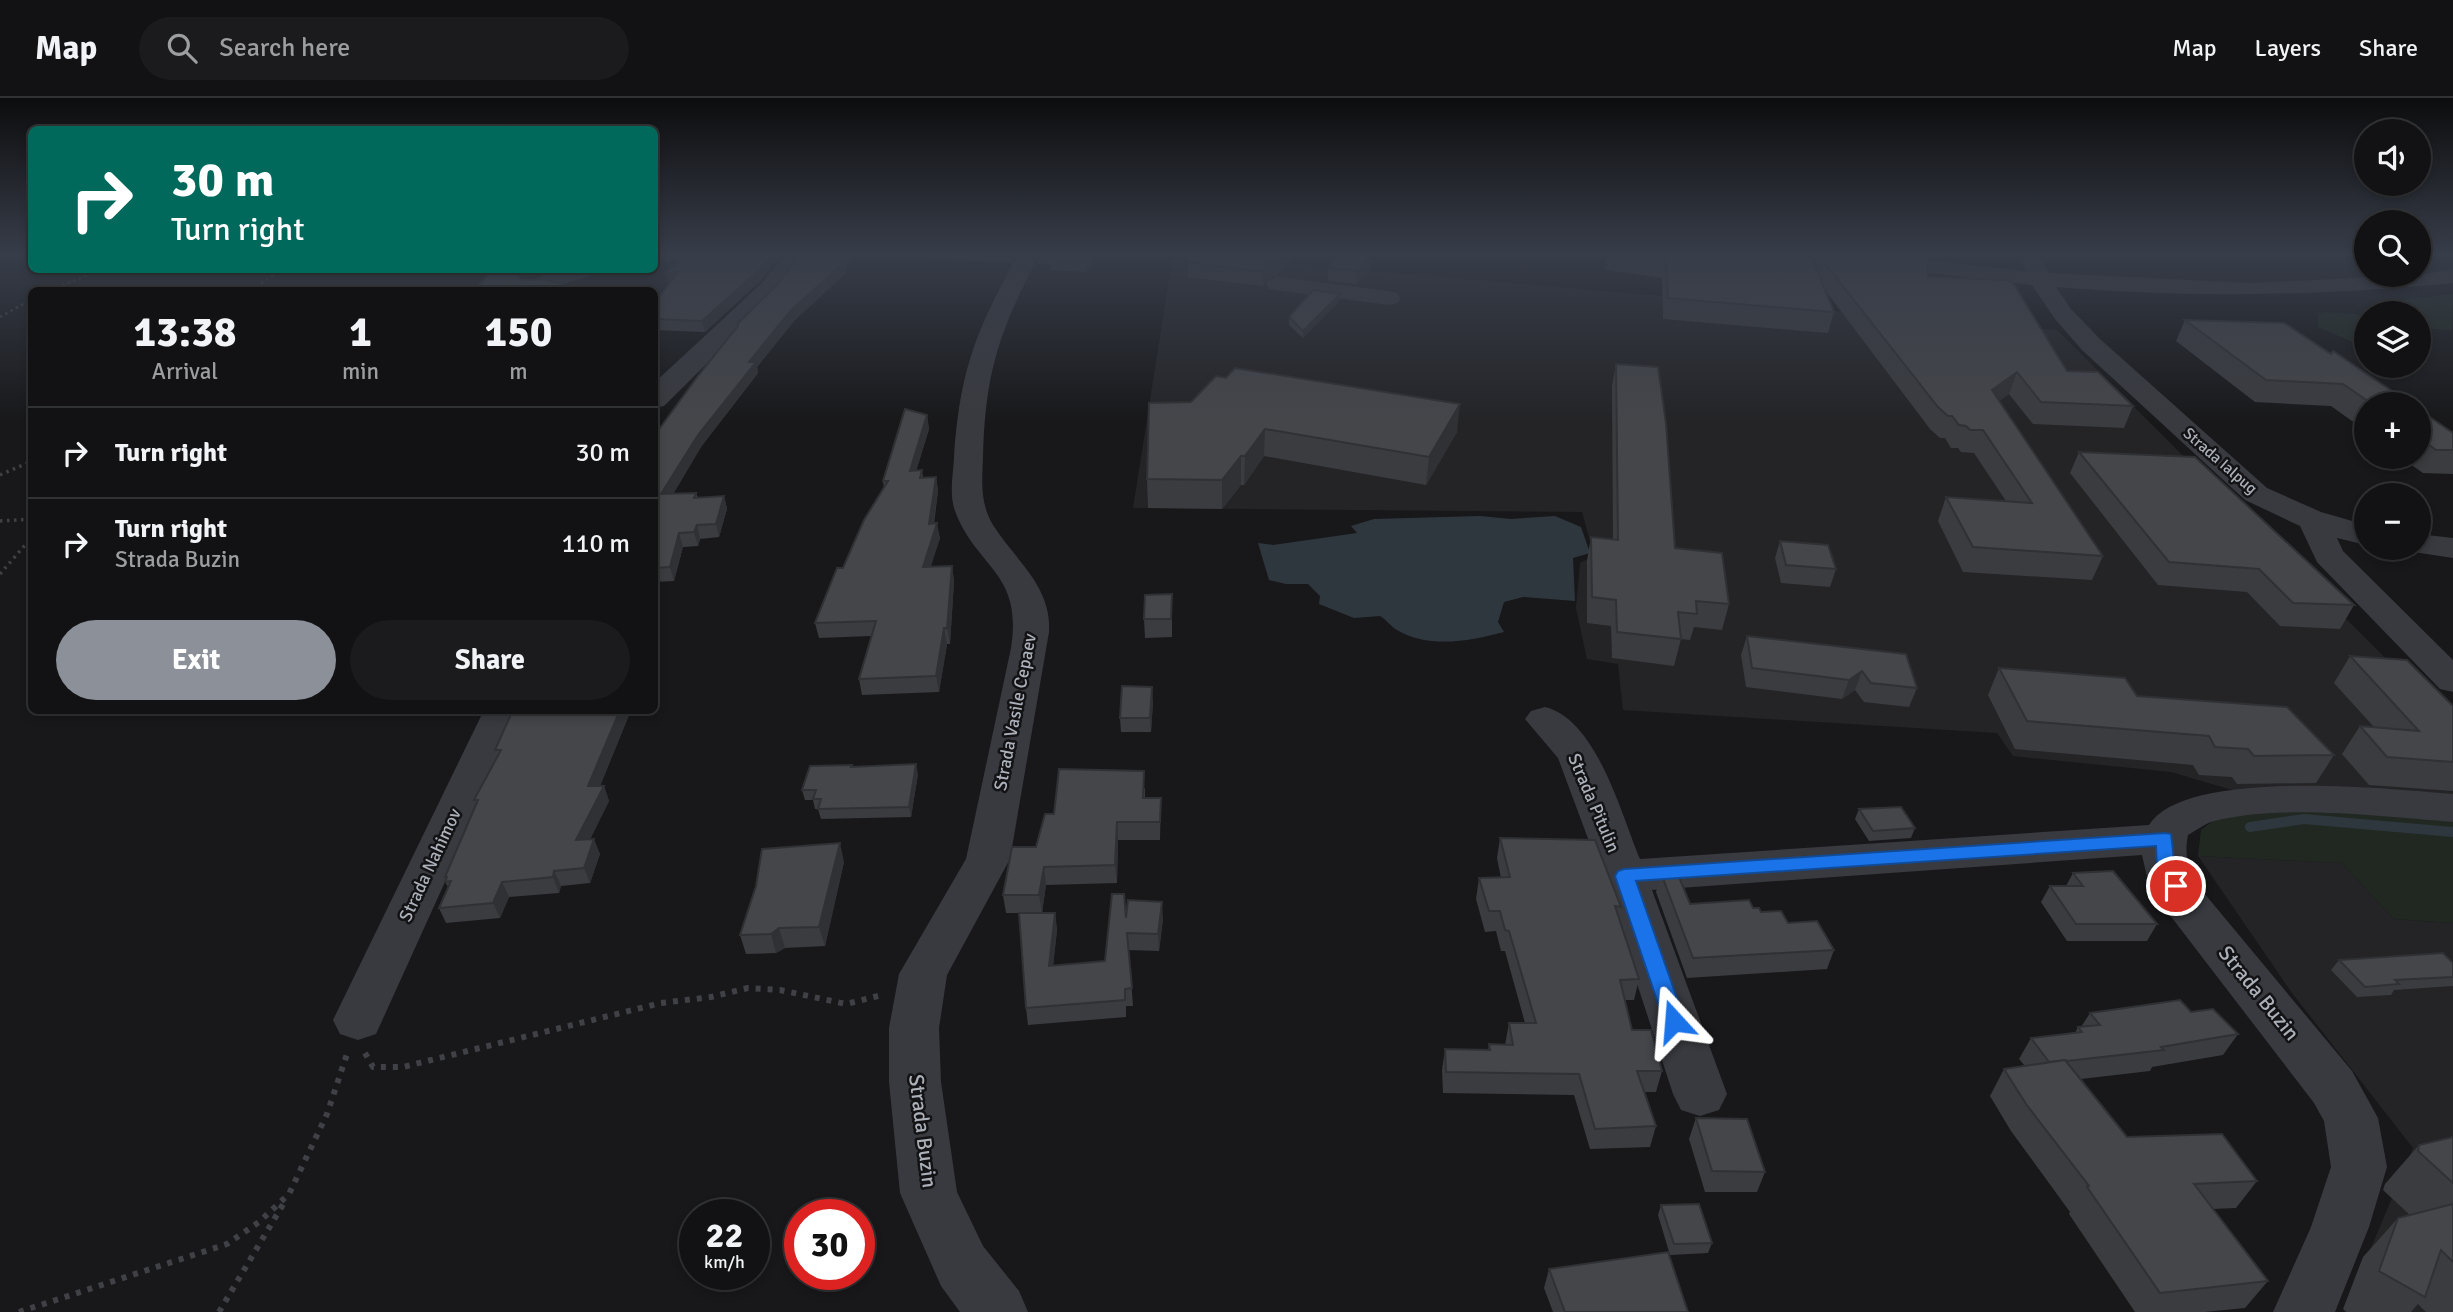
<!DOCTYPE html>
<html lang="en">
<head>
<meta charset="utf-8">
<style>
  body { margin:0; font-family:Signika,sans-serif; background:#1b1b1d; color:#f1f3f6; height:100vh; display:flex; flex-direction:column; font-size:26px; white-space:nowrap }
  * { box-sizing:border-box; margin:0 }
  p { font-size:23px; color:#9c9ea0 }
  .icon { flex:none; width:38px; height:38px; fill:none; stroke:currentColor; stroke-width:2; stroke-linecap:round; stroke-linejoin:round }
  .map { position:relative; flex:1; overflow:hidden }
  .drawer { position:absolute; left:28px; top:189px; width:630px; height:427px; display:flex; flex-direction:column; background:#121214; border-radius:10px; box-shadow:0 4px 10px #0003,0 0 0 2px #313234 }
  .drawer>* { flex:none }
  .top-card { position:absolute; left:28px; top:28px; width:630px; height:147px; border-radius:10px; box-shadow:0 4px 10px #0003,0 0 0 2px #313234; background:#00695c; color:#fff; overflow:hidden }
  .fabs { position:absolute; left:2354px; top:21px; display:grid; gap:14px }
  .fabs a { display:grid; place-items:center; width:77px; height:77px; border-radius:50%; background:#121214; box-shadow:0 4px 10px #0003,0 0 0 2px #313234; font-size:35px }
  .speed { position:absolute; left:679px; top:1101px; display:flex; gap:14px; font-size:35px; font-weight:700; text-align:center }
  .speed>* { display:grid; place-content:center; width:91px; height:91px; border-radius:50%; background:#121214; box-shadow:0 4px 10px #0003,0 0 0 2px #313234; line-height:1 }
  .speed small { font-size:18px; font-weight:400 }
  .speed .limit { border:10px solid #d22; background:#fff; color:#111 }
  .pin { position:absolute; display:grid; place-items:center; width:60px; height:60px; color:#fff; margin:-30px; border:4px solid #fff; border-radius:50%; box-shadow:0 2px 7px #0007 }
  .me { position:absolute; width:77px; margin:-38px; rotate:341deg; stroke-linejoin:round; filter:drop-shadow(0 0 5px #0008) }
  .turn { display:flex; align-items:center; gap:24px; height:147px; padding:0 28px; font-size:32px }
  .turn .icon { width:91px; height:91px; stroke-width:2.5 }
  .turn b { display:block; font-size:49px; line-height:60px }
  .eta { display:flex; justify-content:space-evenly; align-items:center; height:119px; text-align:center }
  .eta b { font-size:42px; font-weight:700; line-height:49px }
  .action { display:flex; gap:14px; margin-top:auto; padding:14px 28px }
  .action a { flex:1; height:80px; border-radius:42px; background:#8c9099; color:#fff; font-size:28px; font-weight:700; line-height:80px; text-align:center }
  .action a+a { background:#1b1b1d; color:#f1f3f6 }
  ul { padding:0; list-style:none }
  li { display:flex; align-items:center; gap:21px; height:91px; padding:0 28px; border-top:2px solid #313234 }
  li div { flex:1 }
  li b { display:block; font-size:26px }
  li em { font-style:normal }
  header { display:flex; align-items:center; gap:42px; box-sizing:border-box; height:98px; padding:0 35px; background:#121214; border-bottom:2px solid #313234 }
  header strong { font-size:33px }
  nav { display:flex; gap:38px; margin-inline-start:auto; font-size:24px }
  .search { width:490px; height:63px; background:#1b1b1d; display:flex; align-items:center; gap:18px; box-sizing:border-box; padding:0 24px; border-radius:38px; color:#9c9ea0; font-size:26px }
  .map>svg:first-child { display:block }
  .built { fill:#242427 }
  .green { fill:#202821 }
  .water { fill:#2f373e }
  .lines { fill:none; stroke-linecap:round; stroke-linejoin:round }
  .stream { stroke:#2f373e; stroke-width:10 }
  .path-far2 { stroke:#404146; stroke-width:2.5; stroke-dasharray:2.5 3.5; stroke-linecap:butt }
  .path-far1 { stroke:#404146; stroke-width:3.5; stroke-dasharray:2.5 4.5; stroke-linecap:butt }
  .path { stroke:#404146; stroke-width:6; stroke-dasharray:5 7; stroke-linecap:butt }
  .minor { fill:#393a3f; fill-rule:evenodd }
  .wall { fill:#3b3c40 }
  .shaded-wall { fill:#303134 }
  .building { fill:#45464a; stroke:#303134; stroke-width:2 }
  .route { fill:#1a73e8; stroke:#114b97; stroke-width:2 }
  .labels { text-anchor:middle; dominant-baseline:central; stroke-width:5; stroke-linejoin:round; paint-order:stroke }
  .far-street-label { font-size:16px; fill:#abb0b9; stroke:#131315 }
  .street-label { font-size:18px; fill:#abb0b9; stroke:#131315 }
  .near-street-label { font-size:21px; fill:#abb0b9; stroke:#131315 }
</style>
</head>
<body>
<header>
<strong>Map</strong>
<div class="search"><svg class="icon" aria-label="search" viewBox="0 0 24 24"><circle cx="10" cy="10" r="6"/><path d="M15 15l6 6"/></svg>Search here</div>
<nav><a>Map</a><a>Layers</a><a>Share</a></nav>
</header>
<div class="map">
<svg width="2453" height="1214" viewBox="0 0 2453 1214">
  <rect width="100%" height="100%" fill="#18181a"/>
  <g class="built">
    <path d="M1173,156L2057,232L2453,628V703L2232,692L2171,674L2013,658L1997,635L1623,612L1618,566L1587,561L1576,510L1580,465L1594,458L1582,414L1133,410Z"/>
    <path d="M2198,758L2342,765L2394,821L2453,825V1214H2344L2413,1050L2292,895Z"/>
  </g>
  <g class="green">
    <path d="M2453,196L2452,232L2419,230L2418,215H2388L2397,210H2409L2392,203Z"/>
    <path d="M2326,214L2366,217V245H2355L2318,229V216Z"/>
    <path d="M2285,709L2453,715V825L2394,821L2342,765L2198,758L2201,732L2222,716Z"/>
  </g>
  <path class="water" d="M1480,418L1511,421L1555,418L1581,429L1590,455L1573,460L1575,503L1523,499L1504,504L1498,524L1504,534C1470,543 1429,551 1397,532C1390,528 1387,522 1380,518L1354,520L1319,506L1320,498L1308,486H1286L1269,482L1258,445L1273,447L1357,435L1351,428L1374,421Z"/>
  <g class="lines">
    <path class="stream" d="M2250,729L2304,721L2453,734"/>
    <g class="path-far2">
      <path d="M51,192L101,172"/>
      <path d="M251,192L282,172"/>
      <path d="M0,219L32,201"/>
    </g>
    <g class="path-far1">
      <path d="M0,377L32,363"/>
      <path d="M0,423L32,421"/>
      <path d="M0,476L32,439"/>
    </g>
    <g class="path">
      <path d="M365,955L373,969H403L661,905L711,899L748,890L780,892L846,906L882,897"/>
      <path d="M19,1214L227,1146L259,1124L289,1096L327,1016L348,953"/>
      <path d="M219,1214L285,1103"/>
    </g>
    <g class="minor">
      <path d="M787,155H809L778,195L664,308L654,310V285L762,185Z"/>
      <path d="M1019,155H1040C1000,232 985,272 983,360C982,385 980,405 993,427C1015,462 1052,488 1049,534L1010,761L947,877L939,930L941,984L957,1094L983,1148L1019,1193L1028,1214H960L941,1188L900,1095L889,984V930L899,876L966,761L1011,550C1023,474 977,471 955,413C949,396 953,378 954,360C960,272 976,232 1019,155Z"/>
      <path d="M1799,155H1865L2026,173L2022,164L2025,159H2041L2049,175L2249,185L2418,177L2453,171V185C2320,198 2189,200 2056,189L2071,211L2100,241L2267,390L2321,414L2366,427V447L2337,440L2343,453L2453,562V594L2440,591L2317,464L2300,428L2245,402L2082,252L2055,221L2032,187L1809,161L1801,160Z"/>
      <path d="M564,172H597L594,177L542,192H525L522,188L525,183Z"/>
      <path d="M1277,179L1389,193L1397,195L1401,200L1397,205L1389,207L1269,191L1266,186L1269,181Z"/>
      <path d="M2418,436L2453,440V460L2407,453L2404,450H2418Z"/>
      <path d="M1545,609C1597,622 1621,716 1640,761L2149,727C2185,669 2391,691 2453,696V724C2385,719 2276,705 2211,724C2203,727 2195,733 2188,737C2184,756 2188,773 2199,789L2352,973L2378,1020L2387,1069L2369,1129L2335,1214H2273L2311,1129L2331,1069L2324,1023L2314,1005L2166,812L2147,779L2142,757L1652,792L1727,996L1719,1012L1700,1018L1681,1012L1673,996L1602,778L1558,660L1525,621L1531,613Z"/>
      <path d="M484,612H523L376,936L358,942L340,936L333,922Z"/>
    </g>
  </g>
  <g class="wall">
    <path d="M654,155H783L760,183L705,234L654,232V206L670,185H668L681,162L654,163Z"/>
    <path d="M801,155H859L846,168L847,174L794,223L757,269L758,275L701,349L673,396L696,395L698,400L724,398L727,411L719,439L700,441L698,448L683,449L674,483L654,484V338Z"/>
    <path d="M926,155H1017L1011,164L927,161Z"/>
    <path d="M1037,155H1097L1091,169L1085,174L1051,172L1050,166L1038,165Z"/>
    <path d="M1199,155H1299L1276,177L1267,180L1263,188L1188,179V164Z"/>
    <path d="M1608,155H1913L1928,179L2067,273L2133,308L2124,330L2033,326L2009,296L1999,303L2103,458L2092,482L1963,474L1938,423L1946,399L2006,403L1974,355L1961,354L1958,350H1951L1945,340H1940L1930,331L1825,192L1834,214L1828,235L1663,221L1662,180L1605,172Z"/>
    <path d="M1328,169L1370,172L1356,186L1328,183Z"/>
    <path d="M1340,196L1339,203L1303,240L1289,227V219Z"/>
    <path d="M2185,222L2331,256L2411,306H2366V333L2331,308L2255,304L2176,243Z"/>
    <path d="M1616,266L1675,450L1729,506L1722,532L1694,529L1690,542L1681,541L1674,568L1612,560L1611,528L1587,525V463L1591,439L1613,442L1612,288Z"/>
    <path d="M1149,305L1457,334L1426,387L1264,358L1244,387H1241L1222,411L1148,410L1147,381Z"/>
    <path d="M2418,311L2453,335V376L2423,375L2400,359H2418Z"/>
    <path d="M927,317L929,331L916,373L922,372L923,379H936L938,393L934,426L940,440L930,469L952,468L954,483L950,546H947L939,594L862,597L859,581L871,538L819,540L815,525L884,390L883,383Z"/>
    <path d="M2079,354L2354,507L2340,531L2280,528L2247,494L2158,487L2070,375Z"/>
    <path d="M1780,443L1836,471L1830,489L1781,485L1775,460Z"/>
    <path d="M1172,496V539L1145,540L1144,521Z"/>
    <path d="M1747,538L1917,590L1909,609L1864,604L1855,592L1842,601L1746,589L1741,557Z"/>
    <path d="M2350,558L2453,608V693L2369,687L2342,656L2360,628L2374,629L2334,585Z"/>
    <path d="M1999,570L2137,598L2334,657L2316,685L2237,686L2232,679L2199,677L2193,667L2015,651L1988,597Z"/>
    <path d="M1153,603L1151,634H1121L1120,620Z"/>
    <path d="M631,612L600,688H604L609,703L590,741L600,756L590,785L561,788L559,795L509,799L500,820L446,825L439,810L448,789L445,784L446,782L445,779L476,707L474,702L497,659L495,652Z"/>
    <path d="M853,669L918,676L911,719L821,721L818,711H815L813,702H805L802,692Z"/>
    <path d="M1145,690V700H1161L1160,742H1118L1117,785L1046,787L1042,815H1006L1003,797L1036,749L1054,716Z"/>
    <path d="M1859,711L1915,730L1911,740L1869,743L1855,721Z"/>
    <path d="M1500,740L1621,809L1618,819L1639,881L1634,902H1625L1632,932L1662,973L1656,994H1645L1656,1028L1650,1049L1590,1051L1574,997L1443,995L1442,972L1445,951L1488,952L1489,946L1505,947L1509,925H1525L1505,853H1501L1496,833L1485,834L1476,801L1479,780H1501L1497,760Z"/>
    <path d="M844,764L825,848L785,850L776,855L746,856L740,837Z"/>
    <path d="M1661,775L1690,806L1753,810L1788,825L1834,852L1827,871L1687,880L1656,794Z"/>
    <path d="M2073,775L2157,826L2147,843H2067L2041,804L2050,788H2066Z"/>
    <path d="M1055,815L1057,832L1053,868L1105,863L1126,820L1163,821L1159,853L1129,852L1133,908H1126V919L1028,927L1026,910Z"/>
    <path d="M2339,862L2453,865V888L2394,892L2391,897L2357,899L2331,872Z"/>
    <path d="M2191,914L2238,936L2223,957L2152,969L2150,973L2081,981L2127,1039L2257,1083L2236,1110L2213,1111L2268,1183L2245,1210L2204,1214H2135L2069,1116L2070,1114L2011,1033L1990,998L2004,971L2025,968L2019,961L2031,940L2075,935L2078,929H2081L2090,915Z"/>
    <path d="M1696,1020L1765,1074L1757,1094H1705L1689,1041Z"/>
    <path d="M2453,1039V1214H2426L2418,1206L2411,1214H2347L2343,1211L2363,1159L2398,1120L2410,1117L2383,1092L2385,1086L2419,1047Z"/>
    <path d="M1661,1107L1712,1145L1708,1155L1670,1157L1658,1117Z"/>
    <path d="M1549,1171L1688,1214H1553L1544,1190Z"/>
  </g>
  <g class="shaded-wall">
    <path d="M773,155H783L760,183L705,234L702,223Z"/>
    <path d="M847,155H859L846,168L847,174L794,223L757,269L758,275L701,349L665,410L661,396L698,337L749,264L791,212Z"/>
    <path d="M1010,155H1017L1011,164Z"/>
    <path d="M1092,155H1097L1091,169L1085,174L1084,164Z"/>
    <path d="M1284,155H1299L1276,177L1267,180L1263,188V174L1267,165Z"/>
    <path d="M1371,158L1370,172L1356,186L1357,173Z"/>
    <path d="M679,173L682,184L668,185L666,175Z"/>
    <path d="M1340,196L1339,203L1303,240V233Z"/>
    <path d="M2017,274L2009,296L1984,313L1992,292Z"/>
    <path d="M1460,306L1457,334L1426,387L1429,359Z"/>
    <path d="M927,317L929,331L912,387L910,373Z"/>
    <path d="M1265,331L1264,358L1244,387L1245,358Z"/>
    <path d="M1241,358V387L1222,411V382Z"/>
    <path d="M936,379L938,393L931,440L929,426Z"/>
    <path d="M724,398L727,411L719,439L716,426Z"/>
    <path d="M937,425L940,440L926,484L923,469Z"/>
    <path d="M697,427L700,441L698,448L694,434Z"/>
    <path d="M679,435L683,449L674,483L670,469Z"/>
    <path d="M952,468L954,483L950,546L947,530Z"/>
    <path d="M944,530L947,546L939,594L936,578Z"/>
    <path d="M1862,573L1855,592L1842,601L1849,582Z"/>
    <path d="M1152,589L1153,603L1151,634L1150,620Z"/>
    <path d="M620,612H631L594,703L588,688Z"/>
    <path d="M916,666L918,676L911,719L909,709Z"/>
    <path d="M604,688L609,703L582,758L576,742Z"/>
    <path d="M1117,724L1118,742L1117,785L1115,767Z"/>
    <path d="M594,741L600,756L590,785L584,770Z"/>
    <path d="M840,745L844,764L825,848L819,829Z"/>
    <path d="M1044,769L1046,787L1042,815L1039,797Z"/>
    <path d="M554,773L561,788L559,795L553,779Z"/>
    <path d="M502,784L509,799L500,820L493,805Z"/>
    <path d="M1162,804L1163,821L1159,853L1158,836Z"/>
    <path d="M1055,815L1057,832L1051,886L1049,868Z"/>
    <path d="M779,830L785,850L776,855L771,836Z"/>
  </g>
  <g class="building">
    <path d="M689,155H773L758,173L702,223L654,221V206L679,173L666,175Z"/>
    <path d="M801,155H847L838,164H845L791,212L749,264H756L698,337L661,396L696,395L694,400L724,398L716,426L697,427L694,434L679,435L670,469L654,470V347L658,342H654V338L698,278L738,228V225L778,186Z"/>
    <path d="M1038,155H1092L1090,159L1084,164L1050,162L1054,156Z"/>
    <path d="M1199,155H1284L1276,162L1267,165L1263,174L1188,164Z"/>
    <path d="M1341,155H1348L1371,158L1357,173L1328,169Z"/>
    <path d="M1629,155H1810L1834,214L1668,200L1666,160Z"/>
    <path d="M1817,155H1904L1922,158L1928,160V179L2007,182L2014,187L2067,273L2098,274L2133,308L2041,304L2017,274L1992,292L2103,458L1973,449L1946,399L2032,405L1983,332H1970L1966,328L1959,327L1952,318H1948L1938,309Z"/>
    <path d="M493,172H508L516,174L521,182L541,181L562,186L561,191L524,192H474Z"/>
    <path d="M1313,192L1340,196L1303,233L1289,219Z"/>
    <path d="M2185,222L2284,225L2331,256L2333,253L2411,306H2372L2343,286L2266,282Z"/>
    <path d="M1616,266L1658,269L1666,325L1675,450L1722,455L1729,506L1696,503L1697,516L1678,514L1681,541L1617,534L1616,502L1592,499L1591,439L1618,442Z"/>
    <path d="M1235,270L1460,306L1429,359L1265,331L1245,358H1241L1222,382L1147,381L1149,305L1191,304L1216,278L1226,280Z"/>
    <path d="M905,311L927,317L910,373L922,372L920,380L936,379L929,426L937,425L923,469L952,468L947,530H944L936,578L859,581L876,523L815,525L837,470H843L864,422L888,383H883Z"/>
    <path d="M2418,311L2453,335V352H2436L2418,339Z"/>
    <path d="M2079,354L2195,359L2354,507L2293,505L2259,471L2169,464Z"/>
    <path d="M1780,443L1828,447L1836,471L1786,467Z"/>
    <path d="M1172,496L1171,521H1144L1145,497Z"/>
    <path d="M1747,538L1906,556L1917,590L1871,585L1862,573L1849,582L1752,570Z"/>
    <path d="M2350,558L2407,562L2453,608V664L2387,659L2360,628L2419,633Z"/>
    <path d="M1999,570L2125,580L2137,598L2287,609L2334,657L2254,658L2248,651L2215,649L2209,638L2027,623Z"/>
    <path d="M1122,588L1152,589L1150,620H1120Z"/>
    <path d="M513,612H620L588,688H604L576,742L594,741L584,770L554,773L553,779L502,784L493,805L439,810L451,783L445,784L447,779H445L478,702H474L501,652H495Z"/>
    <path d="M916,666L909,709L818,711L821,701H813L816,692H802L810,668L852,667L851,669Z"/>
    <path d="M1059,671L1144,673L1143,700H1161L1160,724H1117L1115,767L1044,769L1039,797H1003L1012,749H1036L1045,716H1054Z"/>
    <path d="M1901,709L1915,730L1873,733L1859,711Z"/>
    <path d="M1500,740L1595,742L1621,809L1615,808L1639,881L1620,882L1632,932H1651L1662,973H1637L1656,1028L1595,1031L1579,976L1446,974L1445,951L1490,952L1489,946L1513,947L1509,925H1536L1509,833L1505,832L1500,813H1489L1479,780L1510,779Z"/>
    <path d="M840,745L819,829L779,830L771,836L740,837L756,788L762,751Z"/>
    <path d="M2113,773L2157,826H2076L2050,788H2083L2073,775Z"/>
    <path d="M1677,774L1690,806L1749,802L1753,810H1759L1761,814L1781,813L1788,825L1817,823L1834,852L1693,860L1661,775Z"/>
    <path d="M1112,796H1124L1126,820L1128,802L1162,804L1158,836L1127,835L1132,890L1125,891V902L1026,910L1019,815H1055L1049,868L1105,863Z"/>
    <path d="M2443,855L2453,865V879L2395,882L2399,886L2365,889L2339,862Z"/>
    <path d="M2180,902L2191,914L2213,911L2238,936L2161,949L2164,952L2067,963L2065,962L2049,964L2031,940L2082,934L2078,929L2100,927L2090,915Z"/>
    <path d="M2065,962L2127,1039L2222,1036L2257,1083L2194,1086L2268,1183L2160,1195L2087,1089L2089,1088L2026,1006L2004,971Z"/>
    <path d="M1696,1020L1747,1021L1765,1074L1712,1073Z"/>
    <path d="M2453,1039V1085L2418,1053L2419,1047Z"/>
    <path d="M1699,1106L1712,1145L1674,1146L1661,1107Z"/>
    <path d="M2453,1106V1164L2441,1152L2425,1199L2379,1173L2398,1120Z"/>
    <path d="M1668,1154L1688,1214H1565L1549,1171Z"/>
  </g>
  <linearGradient id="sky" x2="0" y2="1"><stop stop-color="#0d0d0e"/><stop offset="0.48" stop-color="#373d49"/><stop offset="1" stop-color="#373d49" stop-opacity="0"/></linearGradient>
  <rect width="2453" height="325" fill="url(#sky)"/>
  <path class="route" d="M2165,735L2171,736L2175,770L2186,788L2183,792H2169L2157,770L2156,748L1636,783L1685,923L1682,929L1674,932L1667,929L1664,923L1615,778L1618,773L1624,771Z"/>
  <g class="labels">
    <g class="far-street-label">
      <text transform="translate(2220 363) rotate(41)">Strada Ialpug</text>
    </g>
    <g class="street-label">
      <text transform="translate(1015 614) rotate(-79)">Strada Vasile Cepaev</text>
      <text transform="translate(1594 705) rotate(67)">Strada Pitulin</text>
      <text transform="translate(430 767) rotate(-65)">Strada Nahimov</text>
    </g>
    <g class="near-street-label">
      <text transform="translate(2259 895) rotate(51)">Strada Buzin</text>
      <text transform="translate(923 1033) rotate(83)">Strada Buzin</text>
    </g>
  </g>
</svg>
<div class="fabs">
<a><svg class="icon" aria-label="sound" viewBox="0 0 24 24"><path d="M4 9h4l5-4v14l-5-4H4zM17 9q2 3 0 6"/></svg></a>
<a><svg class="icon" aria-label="search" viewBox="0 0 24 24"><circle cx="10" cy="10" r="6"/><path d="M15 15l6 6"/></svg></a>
<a><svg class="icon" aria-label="layers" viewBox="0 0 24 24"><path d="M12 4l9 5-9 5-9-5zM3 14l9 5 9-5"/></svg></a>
<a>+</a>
<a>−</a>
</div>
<div class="speed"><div>22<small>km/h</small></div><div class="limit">30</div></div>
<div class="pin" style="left:2176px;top:788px;background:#d93025"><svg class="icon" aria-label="arrive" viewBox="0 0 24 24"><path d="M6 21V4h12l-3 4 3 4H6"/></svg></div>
<svg class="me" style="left:1674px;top:923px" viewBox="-20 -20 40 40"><path d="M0-17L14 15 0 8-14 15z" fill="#1a73e8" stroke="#fff" stroke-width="4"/></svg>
<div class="top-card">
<div class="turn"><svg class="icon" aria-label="right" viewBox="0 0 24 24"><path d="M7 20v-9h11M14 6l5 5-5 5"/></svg><div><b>30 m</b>Turn right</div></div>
</div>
<section class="drawer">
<div class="eta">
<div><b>13:38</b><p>Arrival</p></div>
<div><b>1</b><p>min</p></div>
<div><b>150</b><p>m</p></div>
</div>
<ul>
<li><svg class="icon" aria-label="right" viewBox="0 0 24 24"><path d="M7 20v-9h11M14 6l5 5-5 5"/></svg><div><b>Turn right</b></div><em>30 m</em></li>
<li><svg class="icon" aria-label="right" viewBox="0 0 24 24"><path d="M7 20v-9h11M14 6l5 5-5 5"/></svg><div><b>Turn right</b><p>Strada Buzin</p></div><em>110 m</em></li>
</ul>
<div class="action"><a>Exit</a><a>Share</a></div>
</section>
</div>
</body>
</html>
